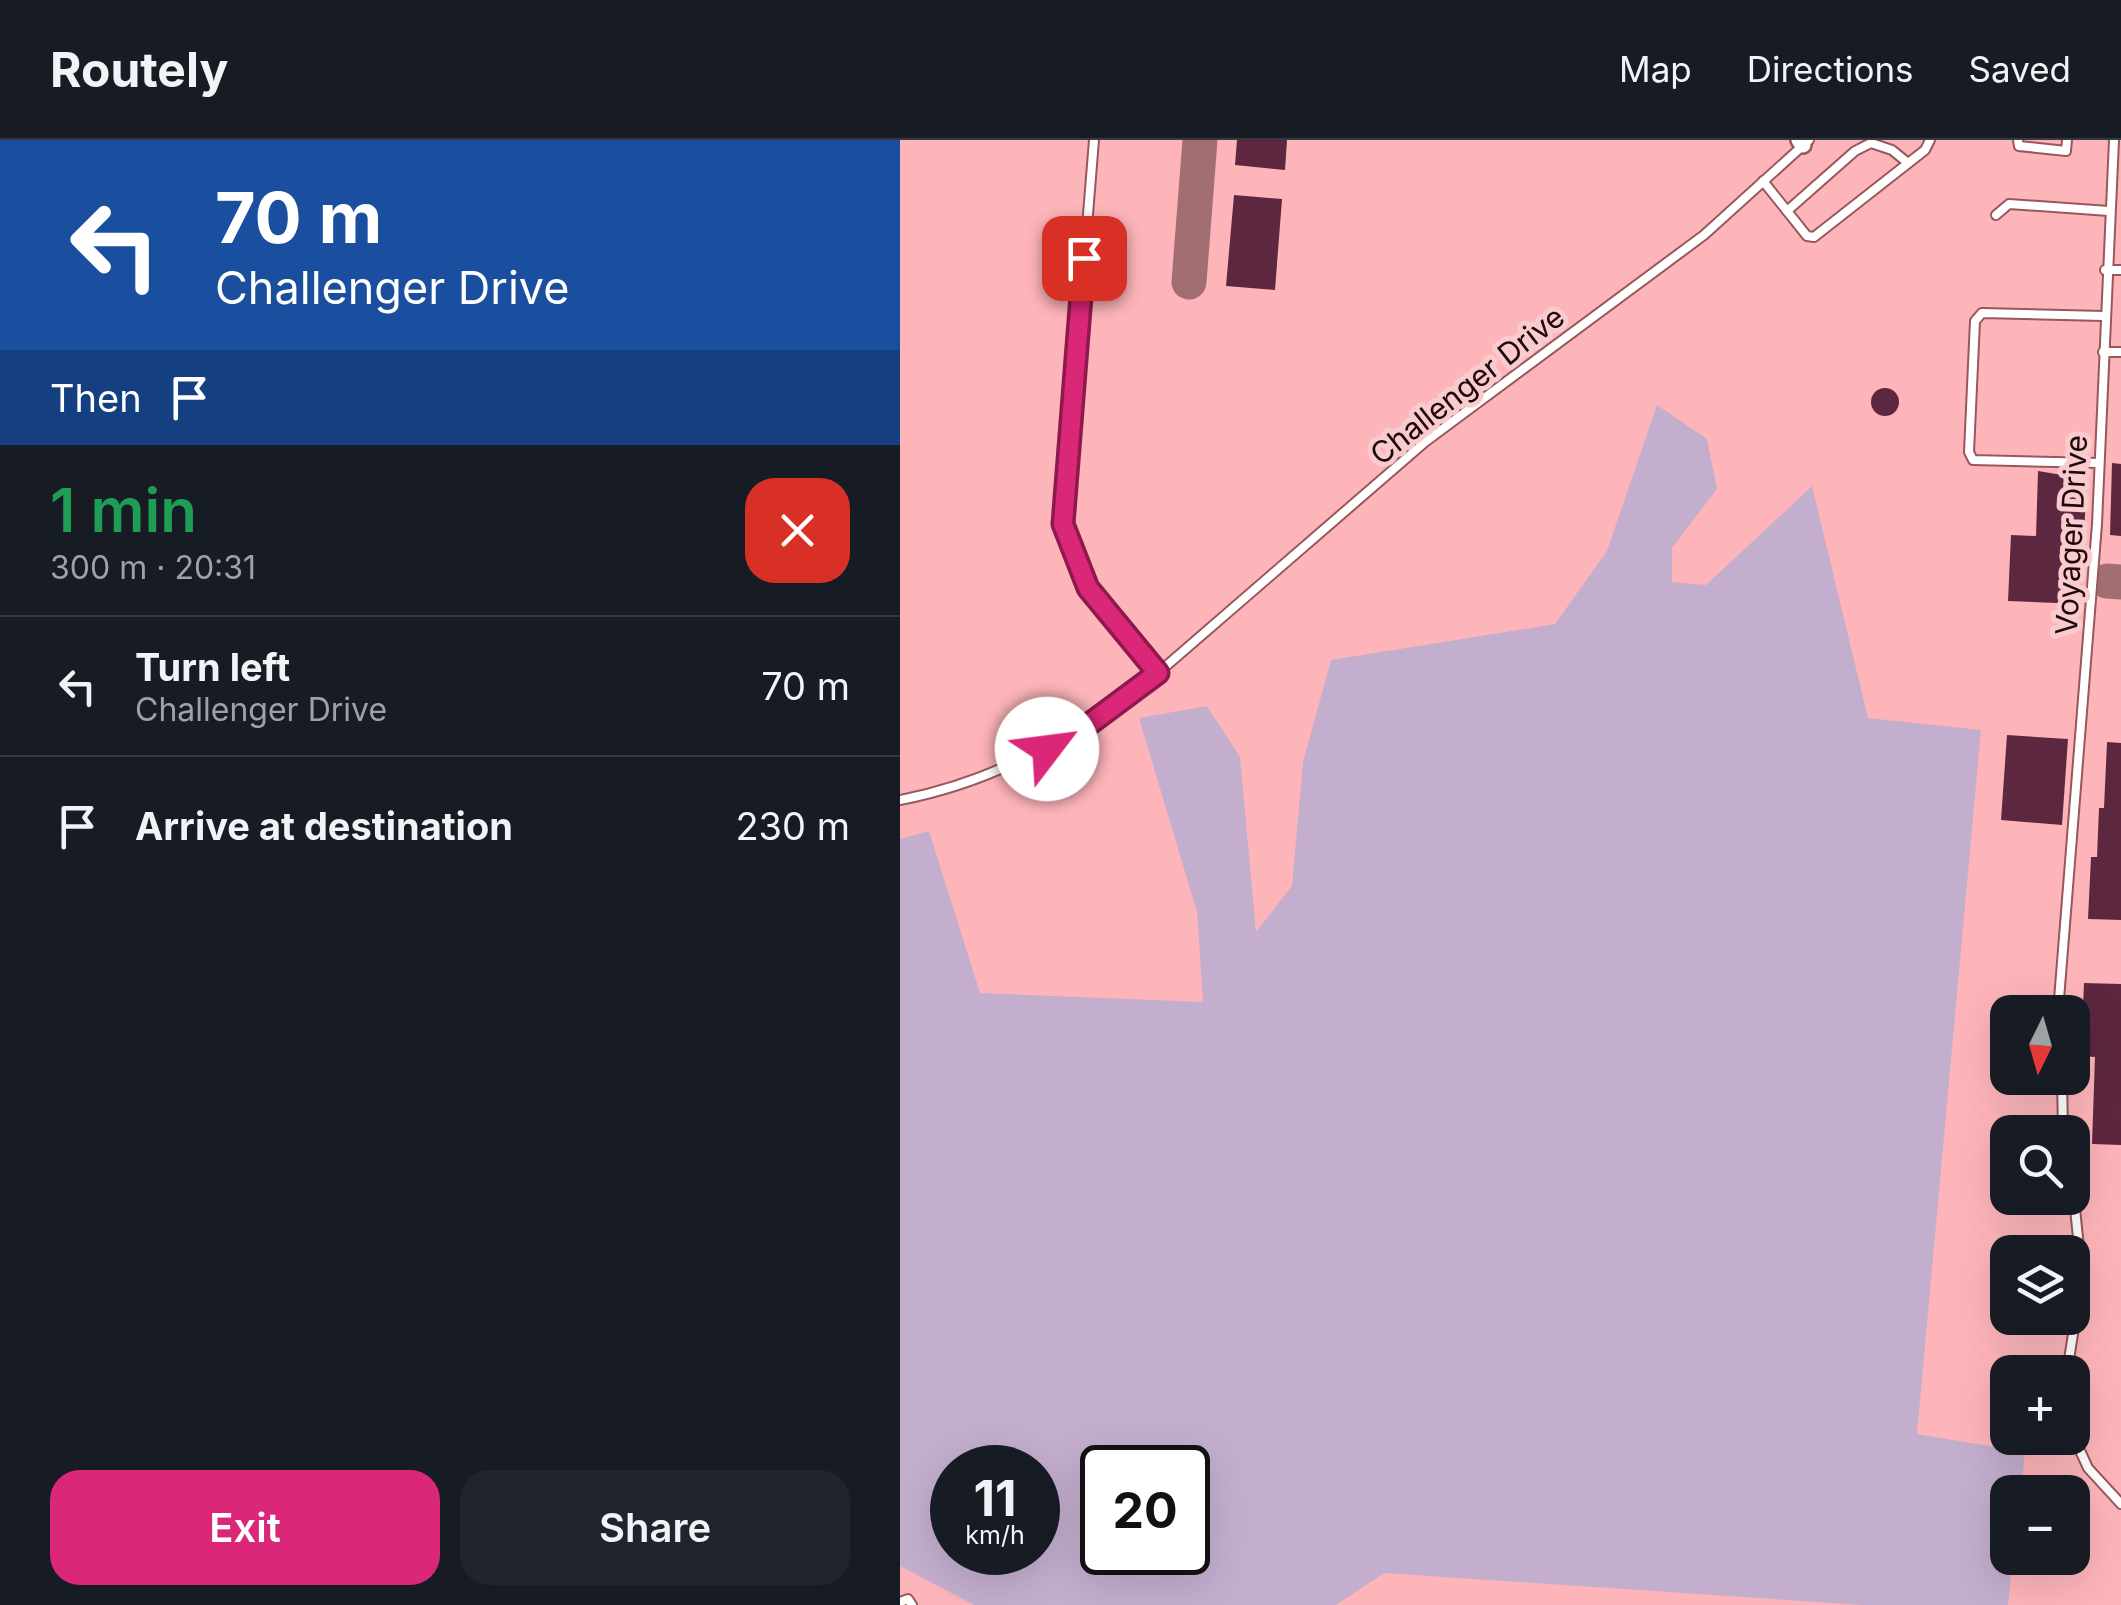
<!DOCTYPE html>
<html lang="en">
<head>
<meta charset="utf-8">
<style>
  body { margin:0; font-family:Inter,sans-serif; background:#20242c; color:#f1f3f6; height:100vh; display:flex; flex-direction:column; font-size:38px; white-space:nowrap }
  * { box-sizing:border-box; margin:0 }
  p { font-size:32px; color:#9ea1a6 }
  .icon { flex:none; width:55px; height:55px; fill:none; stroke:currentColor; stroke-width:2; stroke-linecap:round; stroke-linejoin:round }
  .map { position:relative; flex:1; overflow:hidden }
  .side { display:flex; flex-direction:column; background:#171b24; width:900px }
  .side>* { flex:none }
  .top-card { background:#1a4fa0; color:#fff; overflow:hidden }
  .needle { width:65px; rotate:185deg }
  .buttons { position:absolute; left:1090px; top:855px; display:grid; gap:20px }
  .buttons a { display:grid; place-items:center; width:100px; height:100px; border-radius:20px; background:#171b24; box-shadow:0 10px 40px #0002; font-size:50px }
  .speed { position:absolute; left:30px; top:1305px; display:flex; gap:20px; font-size:50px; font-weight:700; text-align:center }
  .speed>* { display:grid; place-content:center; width:130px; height:130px; border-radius:50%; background:#171b24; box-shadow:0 10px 40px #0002; line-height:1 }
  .speed small { font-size:25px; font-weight:400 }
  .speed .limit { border:5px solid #111; border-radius:15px; background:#fff; color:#111 }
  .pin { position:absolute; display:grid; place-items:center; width:85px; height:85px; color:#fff; margin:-42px; border-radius:20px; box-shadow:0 5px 15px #0006 }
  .me { position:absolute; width:110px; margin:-55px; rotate:60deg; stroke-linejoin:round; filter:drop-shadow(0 0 8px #0008) }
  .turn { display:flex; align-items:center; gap:35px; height:210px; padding:0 50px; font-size:45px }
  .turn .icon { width:130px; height:130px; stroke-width:2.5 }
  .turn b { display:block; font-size:70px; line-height:85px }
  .then { display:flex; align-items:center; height:95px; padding:0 50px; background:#0003; gap:20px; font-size:38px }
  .round { display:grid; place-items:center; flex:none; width:105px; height:105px; border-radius:30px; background:#20242c }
  .summary { display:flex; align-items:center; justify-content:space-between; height:170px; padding:0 50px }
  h1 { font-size:60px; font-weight:600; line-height:75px; color:#1e9e55 }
  .action { display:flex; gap:20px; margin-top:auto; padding:20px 50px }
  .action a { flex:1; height:115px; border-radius:30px; background:#db2777; color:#fff; font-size:40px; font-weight:600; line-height:115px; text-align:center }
  .action a+a { background:#20242c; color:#f1f3f6 }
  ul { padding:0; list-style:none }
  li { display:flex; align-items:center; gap:30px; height:140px; padding:0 50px; border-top:2px solid #363941 }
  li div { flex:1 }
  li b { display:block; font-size:38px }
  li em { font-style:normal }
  header { display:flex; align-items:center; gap:60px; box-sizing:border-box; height:140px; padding:0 50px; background:#171b24; border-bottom:2px solid #363941 }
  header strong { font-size:48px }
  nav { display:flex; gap:55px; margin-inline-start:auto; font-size:35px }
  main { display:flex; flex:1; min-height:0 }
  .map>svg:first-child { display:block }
  .green { fill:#c3aece; fill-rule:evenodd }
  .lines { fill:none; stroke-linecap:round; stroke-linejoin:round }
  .taxiway { stroke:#a36e72; stroke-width:35 }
  .building { fill:#5e2740 }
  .lane-casing { stroke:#97575d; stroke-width:12 }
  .street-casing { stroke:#97575d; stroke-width:20 }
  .lane { stroke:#fff; stroke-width:8 }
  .street { stroke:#fff; stroke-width:15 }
  .route-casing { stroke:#8e194d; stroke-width:25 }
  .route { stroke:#db2777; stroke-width:18 }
  .labels { text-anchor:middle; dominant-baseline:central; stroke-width:10; stroke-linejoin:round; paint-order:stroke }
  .street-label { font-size:30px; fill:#1f070a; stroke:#f8cbce }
</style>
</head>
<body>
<header>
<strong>Routely</strong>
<nav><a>Map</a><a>Directions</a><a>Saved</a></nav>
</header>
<main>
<section class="side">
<div class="top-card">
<div class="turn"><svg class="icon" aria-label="left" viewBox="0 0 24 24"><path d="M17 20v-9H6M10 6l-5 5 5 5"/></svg><div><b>70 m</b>Challenger Drive</div></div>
<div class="then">Then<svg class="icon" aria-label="arrive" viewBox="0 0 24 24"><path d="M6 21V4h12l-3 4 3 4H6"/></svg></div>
</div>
<div class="summary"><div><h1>1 min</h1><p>300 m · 20:31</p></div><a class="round" style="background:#d93025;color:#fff"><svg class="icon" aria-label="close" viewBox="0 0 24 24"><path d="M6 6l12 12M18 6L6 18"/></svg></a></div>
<ul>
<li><svg class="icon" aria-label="left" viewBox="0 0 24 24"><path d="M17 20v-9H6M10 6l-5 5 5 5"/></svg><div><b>Turn left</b><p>Challenger Drive</p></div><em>70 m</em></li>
<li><svg class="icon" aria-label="arrive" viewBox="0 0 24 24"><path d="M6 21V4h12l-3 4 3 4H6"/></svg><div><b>Arrive at destination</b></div><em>230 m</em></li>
</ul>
<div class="action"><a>Exit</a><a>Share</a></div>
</section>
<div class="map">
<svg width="1221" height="1465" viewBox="0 0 1221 1465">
  <rect width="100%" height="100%" fill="#feb5ba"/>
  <path class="green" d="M757,265L807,299L817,349L772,408V442L806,445L912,346L968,578L1081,590L1017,1294L1125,1312L1121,1352H1108V1418H1113L1108,1465H962L484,1433L436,1465H74L0,1426V699L29,691L80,853L303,862L297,772L239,578L307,566L340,617L356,792L392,746L403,622L431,520L655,484L707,411ZM52,1328H138V1412H52ZM202,1328H288V1412H202Z"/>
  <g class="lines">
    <g class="taxiway">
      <path d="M289,142L300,0"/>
      <path d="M1207,441L1221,442"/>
    </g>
  </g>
  <g class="building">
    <path d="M337,0H387L385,30L335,25Z"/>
    <path d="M334,55L382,59L375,150L326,146Z"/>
    <circle cx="985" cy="262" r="14"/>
    <path d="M1212,323L1221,324V396L1210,395Z"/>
    <path d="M1138,331L1187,339L1180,464L1108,461L1111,395L1136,396Z"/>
    <path d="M1107,595L1168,599L1162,685L1101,680Z"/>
    <path d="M1207,602L1221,603V780L1188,779L1191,717H1197L1199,668H1204Z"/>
    <path d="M1184,843L1221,844V1005L1192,1004L1195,917L1181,916Z"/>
  </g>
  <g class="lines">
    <defs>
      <g id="lane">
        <path d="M1118,0L1119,6L1166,11L1167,0"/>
        <path d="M863,41L907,96L914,97L1025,10L1030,0"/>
        <path d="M887,71L955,11L971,3L992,10L1008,23"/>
        <path d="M1096,75L1109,64L1209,71"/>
        <path d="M1205,130H1221"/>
        <path d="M1203,212H1221"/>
        <path d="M1199,323L1073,320L1069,312L1075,181L1082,173L1204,176"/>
        <path d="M258,533L525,302L804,95L909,0"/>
        <path d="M0,660C99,641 179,593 258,533L188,448L163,384L194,0"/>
        <path d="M1158,872L1197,384L1214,0"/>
        <path d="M1162,938L1163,992"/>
        <path d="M1167,1232L1182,1137L1172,1039"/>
        <path d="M1172,1293L1188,1328L1221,1364"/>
        <path d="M0,1462L8,1459L12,1465"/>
      </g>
      <path id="street" d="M899,0L903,5"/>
    </defs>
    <use href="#lane" class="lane-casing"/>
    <use href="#street" class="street-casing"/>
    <use href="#lane" class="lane"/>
    <use href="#street" class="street"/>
  </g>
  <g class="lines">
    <defs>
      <path id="route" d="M147,609L180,591L258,533L188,448L163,384L184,118"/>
    </defs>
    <use href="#route" class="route-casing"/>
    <use href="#route" class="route"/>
  </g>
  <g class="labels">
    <g class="street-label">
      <text transform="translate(567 245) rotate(-38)">Challenger Drive</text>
      <text transform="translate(1171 395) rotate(-87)">Voyager Drive</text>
    </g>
  </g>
</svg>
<div class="buttons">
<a><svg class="needle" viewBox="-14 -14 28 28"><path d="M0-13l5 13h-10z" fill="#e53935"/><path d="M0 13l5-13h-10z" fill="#9ea1a6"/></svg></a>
<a><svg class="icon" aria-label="search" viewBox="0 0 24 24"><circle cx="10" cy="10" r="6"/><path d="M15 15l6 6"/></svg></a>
<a><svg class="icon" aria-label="layers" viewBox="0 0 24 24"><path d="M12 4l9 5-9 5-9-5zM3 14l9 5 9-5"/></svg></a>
<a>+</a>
<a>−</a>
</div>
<div class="speed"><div>11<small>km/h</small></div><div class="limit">20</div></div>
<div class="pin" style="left:184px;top:118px;background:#d93025"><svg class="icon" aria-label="arrive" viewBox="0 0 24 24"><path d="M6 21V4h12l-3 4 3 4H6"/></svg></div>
<svg class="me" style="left:147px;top:609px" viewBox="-20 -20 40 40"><circle r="19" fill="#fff"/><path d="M0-13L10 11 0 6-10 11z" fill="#db2777"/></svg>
</div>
</main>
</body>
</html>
